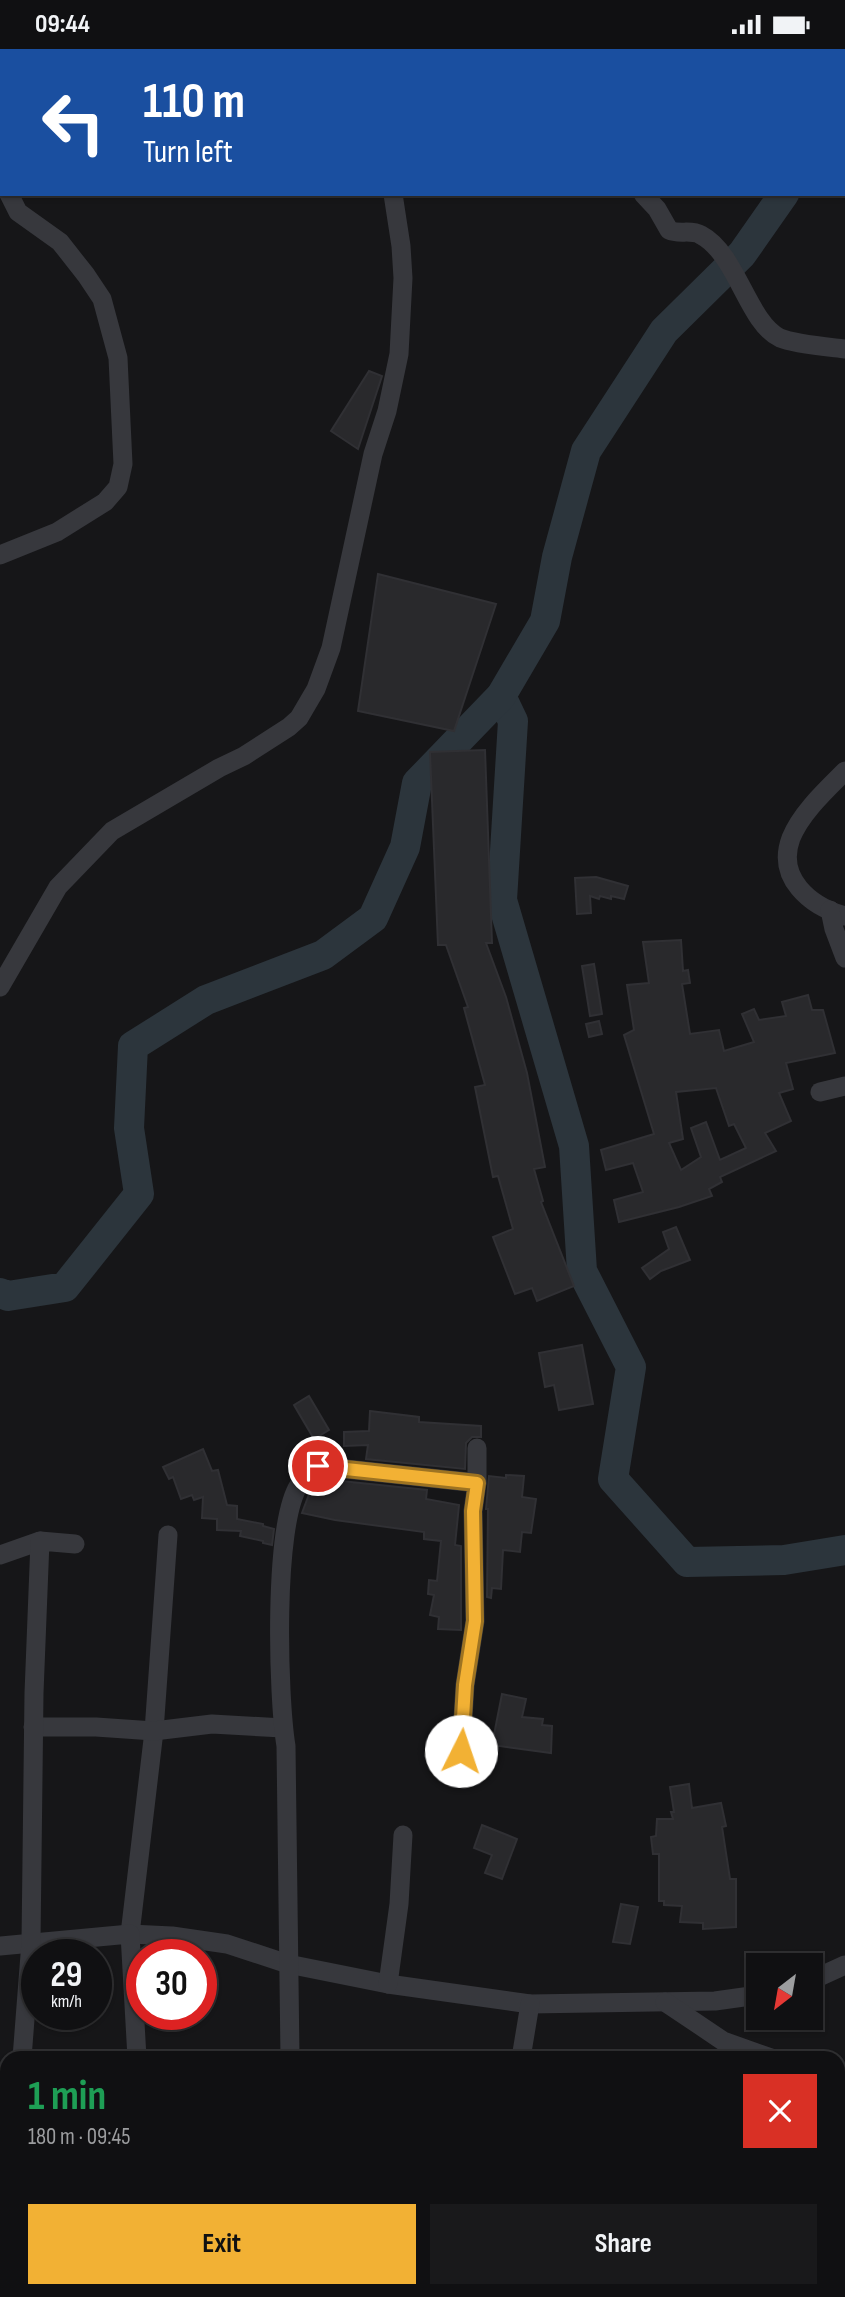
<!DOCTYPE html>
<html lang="en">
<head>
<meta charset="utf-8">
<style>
  body { margin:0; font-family:"Sofia Sans Condensed",sans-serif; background:#19191b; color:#f1f3f6; height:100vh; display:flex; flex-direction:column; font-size:26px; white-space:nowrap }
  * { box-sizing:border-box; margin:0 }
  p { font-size:23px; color:#9c9d9f }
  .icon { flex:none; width:38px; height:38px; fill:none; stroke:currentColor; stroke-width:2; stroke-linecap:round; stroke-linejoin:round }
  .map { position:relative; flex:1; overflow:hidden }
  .panel { position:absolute; left:0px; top:2002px; width:845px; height:247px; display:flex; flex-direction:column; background:#101012; border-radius:21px 21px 0 0; box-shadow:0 2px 5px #0004,0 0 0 2px #303032 }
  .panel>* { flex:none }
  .banner { position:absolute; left:0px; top:0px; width:845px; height:147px; box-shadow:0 2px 5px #0004,0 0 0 2px #303032; background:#1a4fa0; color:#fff; overflow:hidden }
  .needle { width:46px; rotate:211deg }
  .controls { position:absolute; left:746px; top:1904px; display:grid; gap:14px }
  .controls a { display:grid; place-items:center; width:77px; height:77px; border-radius:0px; background:#101012; box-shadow:0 2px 5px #0004,0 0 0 2px #303032; font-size:35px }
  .speed { position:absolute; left:21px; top:1890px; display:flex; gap:14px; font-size:35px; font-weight:700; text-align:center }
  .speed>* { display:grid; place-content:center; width:91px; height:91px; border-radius:50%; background:#101012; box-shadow:0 2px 5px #0004,0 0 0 2px #303032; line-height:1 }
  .speed small { font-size:18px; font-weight:400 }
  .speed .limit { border:10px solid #d22; background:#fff; color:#111 }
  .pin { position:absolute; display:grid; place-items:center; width:60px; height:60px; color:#fff; margin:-30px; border:4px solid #fff; border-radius:50%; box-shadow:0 2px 7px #0007 }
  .me { position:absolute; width:77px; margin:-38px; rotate:4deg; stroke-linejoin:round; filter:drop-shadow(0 0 5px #0008) }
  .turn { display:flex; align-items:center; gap:24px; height:147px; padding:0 28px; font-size:32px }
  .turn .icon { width:91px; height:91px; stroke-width:2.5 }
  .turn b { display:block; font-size:49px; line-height:60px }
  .round { display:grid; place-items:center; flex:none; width:74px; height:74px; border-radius:0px; background:#19191b }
  .head { display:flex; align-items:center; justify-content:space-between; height:119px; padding:0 28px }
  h1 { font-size:42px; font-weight:700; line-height:52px; color:#1e9e55 }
  .primary-button { display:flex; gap:14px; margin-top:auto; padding:14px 28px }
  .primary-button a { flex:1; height:80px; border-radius:0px; background:#f2b134; color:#111; font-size:28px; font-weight:700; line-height:80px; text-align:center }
  .primary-button a+a { background:#19191b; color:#f1f3f6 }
  .status { display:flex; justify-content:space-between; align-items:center; height:49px; padding:0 35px; background:#101012; direction:ltr }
  .status svg { height:19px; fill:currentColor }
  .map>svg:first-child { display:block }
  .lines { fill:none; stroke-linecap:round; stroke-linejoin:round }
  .river { stroke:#2c353c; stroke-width:30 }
  .building { fill:#29292c; stroke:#303034; stroke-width:2; fill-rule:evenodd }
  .minor { stroke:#37383d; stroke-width:19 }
  .route-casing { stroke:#9d7322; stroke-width:18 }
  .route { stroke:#f2b134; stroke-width:12 }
</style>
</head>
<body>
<div class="status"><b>09:44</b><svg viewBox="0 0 49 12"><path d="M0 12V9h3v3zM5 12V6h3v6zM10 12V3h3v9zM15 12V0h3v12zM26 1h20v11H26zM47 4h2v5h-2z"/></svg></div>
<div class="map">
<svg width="845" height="2248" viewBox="0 0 845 2248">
  <rect width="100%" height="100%" fill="#161618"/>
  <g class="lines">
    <g class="river">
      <path d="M844,61L845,59"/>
      <path d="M501,647L513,672L502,851L574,1097L582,1222L631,1318L613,1430L687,1513L784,1511L845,1501"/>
      <path d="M0,1244L8,1247L65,1238L139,1145L129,1079L133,997L206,951L323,906L373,869L405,798L417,734L501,647L545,572L557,508L586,402L664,282L742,205L784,145"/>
    </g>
  </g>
  <g class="building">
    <path d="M369,322L382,327L358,400L331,382Z"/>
    <path d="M378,525L496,555L454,682L358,662Z"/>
    <path d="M485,701L492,894H486L506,948L527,1024L545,1118L534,1120L543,1152L541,1153L574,1237L537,1252L532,1239L515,1245L493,1188L513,1180L498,1127L493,1128L475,1038L485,1036L464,959L468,958L446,896H438L430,703Z"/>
    <path d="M596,828L628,837L624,850L611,847V850L600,847L599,850L590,847L591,864L577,865L575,829Z"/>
    <path d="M681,891L683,922L688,921L690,934L682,935L690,985L719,981L724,1002L754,993L742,965L754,960L759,971L786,967L782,953L808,946L812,961H823L835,1004L786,1014L793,1040L779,1044L791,1072L765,1084L776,1102L720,1128L722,1133L709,1140L712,1147L679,1158L619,1173L614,1151L643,1143L633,1114L606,1121L601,1101L654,1085L624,986L634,981L627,936L649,934L643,893ZM716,1039L729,1077L734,1075L746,1099L720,1111L706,1073L691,1079L701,1108L681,1121L669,1094L683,1090L676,1043Z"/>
    <path d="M594,915L602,965L590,967L582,917Z"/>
    <path d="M599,972L602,985L589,988L586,975Z"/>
    <path d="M676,1178L690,1211L661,1222L650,1230L642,1219L669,1200L663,1183Z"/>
    <path d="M582,1296L593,1355L559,1361L554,1336L545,1338L539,1304Z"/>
    <path d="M309,1347L329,1381L314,1390L294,1356Z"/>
    <path d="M370,1362L419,1368V1373L481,1377V1388H472L466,1394L465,1420L366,1410L368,1396L344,1397V1383L369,1382Z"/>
    <path d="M203,1400L212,1422L218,1421L227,1456L237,1457V1470L263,1475V1477L274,1480L272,1496L263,1494V1492L240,1487L241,1482L217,1481V1470L202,1469L203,1448L194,1451L192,1446L181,1450L173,1428L169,1430L163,1418Z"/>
    <path d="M506,1426L524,1427L522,1448L536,1450L531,1484L522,1483L520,1503L503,1501L501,1540L492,1539L491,1549L487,1548L488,1460H486L489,1427L506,1429Z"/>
    <path d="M322,1430L427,1441L426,1450L459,1456L455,1496L461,1497V1581L438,1580L439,1568L430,1566L434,1546L428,1545L429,1531L437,1532L441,1492L424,1490V1483L335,1471L302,1464L311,1440Z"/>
    <path d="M502,1645L526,1650L522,1668L543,1670L542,1676L552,1677L551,1704L492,1696Z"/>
    <path d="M689,1735L692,1759L721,1754L726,1777L722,1778L730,1830H736V1878L703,1880V1874L680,1873L682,1857L664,1856V1852H659V1805H653L651,1788L656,1787L657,1770H673L671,1763H674L670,1738Z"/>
    <path d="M482,1776L517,1790L502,1830L485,1824L492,1806L474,1799Z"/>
    <path d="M621,1855L638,1858L630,1895L613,1893Z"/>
  </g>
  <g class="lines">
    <g class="minor">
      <path d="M367,0L368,2"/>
      <path d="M512,0L514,2"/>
      <path d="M0,110L2,117"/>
      <path d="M643,145L657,160L669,181C679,186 691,180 701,186C737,205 748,274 780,289C794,295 829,298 845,300"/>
      <path d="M0,506L57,483L105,453L118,438L123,415L118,309L102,250L86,226L60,193L18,163L9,145"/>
      <path d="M845,722C826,741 801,764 791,789C776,829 810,857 845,867"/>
      <path d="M830,861L834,880L845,909"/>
      <path d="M0,938L58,838L112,782L219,719L244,707L289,678L299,669L316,640L331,599L373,405L387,362L399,305L403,229L401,197L393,145"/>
      <path d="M820,1043L845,1037"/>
      <path d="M168,1486L154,1682L130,1885L172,1887L227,1895L288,1915L388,1935L530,1955L715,1952L758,1946"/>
      <path d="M0,1506L40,1492"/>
      <path d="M33,1678H96L154,1682L212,1675L283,1679"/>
      <path d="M461,1702L465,1636L475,1572L473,1462L477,1434V1399"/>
      <path d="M0,1897L130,1885L137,2009"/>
      <path d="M810,1932L845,1916"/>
      <path d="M388,1935L399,1855L403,1786"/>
      <path d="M665,1953L723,1992L771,2009"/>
      <path d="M22,2009L31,1893L34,1644L40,1492L75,1495"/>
      <path d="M290,2009L286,1697C278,1648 273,1476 299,1436C303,1429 312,1423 318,1417L477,1434"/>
      <path d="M521,2009L530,1955"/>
      <path d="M838,2055L845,2043"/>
      <path d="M838,2095L845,2110"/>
      <path d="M0,2149L7,2148"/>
      <path d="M14,2242V2248"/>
      <path d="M152,2242L153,2248"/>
      <path d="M296,2242V2248"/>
      <path d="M407,2242L408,2248"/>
      <path d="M520,2242L521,2248"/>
      <path d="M782,2242L783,2248"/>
      <path d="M651,2248V2242"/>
    </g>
  </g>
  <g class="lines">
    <defs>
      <path id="route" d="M318,1417L477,1434L473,1462L475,1572L465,1636L461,1702"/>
    </defs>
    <use href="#route" class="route-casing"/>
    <use href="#route" class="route"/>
  </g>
</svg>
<div class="controls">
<a><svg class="needle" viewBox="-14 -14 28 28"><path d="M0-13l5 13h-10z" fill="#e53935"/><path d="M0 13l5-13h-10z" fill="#9c9d9f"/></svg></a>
</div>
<div class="speed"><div>29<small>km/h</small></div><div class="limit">30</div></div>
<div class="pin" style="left:318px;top:1417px;background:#d93025"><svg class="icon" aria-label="arrive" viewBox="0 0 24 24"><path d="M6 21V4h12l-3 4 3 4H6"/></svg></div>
<svg class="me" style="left:461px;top:1702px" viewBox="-20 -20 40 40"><circle r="19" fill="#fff"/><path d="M0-13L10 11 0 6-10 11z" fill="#f2b134"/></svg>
<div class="banner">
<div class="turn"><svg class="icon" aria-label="left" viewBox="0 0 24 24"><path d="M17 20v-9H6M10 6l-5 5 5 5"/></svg><div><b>110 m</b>Turn left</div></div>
</div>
<section class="panel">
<div class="head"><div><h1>1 min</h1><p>180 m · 09:45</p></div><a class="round" style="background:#d93025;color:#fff"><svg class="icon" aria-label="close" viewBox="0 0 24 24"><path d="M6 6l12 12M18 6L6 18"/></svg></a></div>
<div class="primary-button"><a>Exit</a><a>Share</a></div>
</section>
</div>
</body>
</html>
